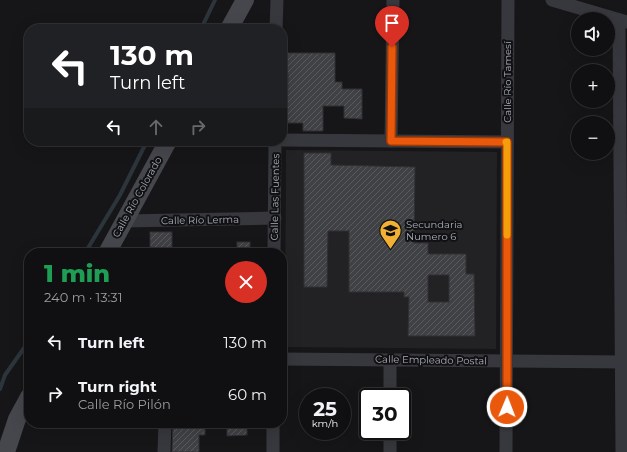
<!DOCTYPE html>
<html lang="en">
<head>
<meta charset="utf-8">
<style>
  body { margin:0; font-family:Montserrat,sans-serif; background:#19191b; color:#f1f3f6; height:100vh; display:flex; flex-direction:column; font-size:15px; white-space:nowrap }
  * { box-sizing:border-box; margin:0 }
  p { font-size:13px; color:#9c9d9f }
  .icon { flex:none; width:22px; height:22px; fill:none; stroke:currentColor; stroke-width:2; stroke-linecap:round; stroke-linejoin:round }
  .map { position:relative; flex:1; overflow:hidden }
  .sheet { position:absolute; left:24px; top:248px; width:263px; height:180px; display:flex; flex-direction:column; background:#101012; border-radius:16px; box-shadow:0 4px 16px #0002,0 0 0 1px #303032 }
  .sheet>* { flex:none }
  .hud { position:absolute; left:24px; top:24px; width:263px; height:122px; border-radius:16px; box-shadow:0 4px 16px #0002,0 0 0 1px #303032; background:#202124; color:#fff; overflow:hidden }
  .controls { position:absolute; left:571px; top:12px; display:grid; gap:8px }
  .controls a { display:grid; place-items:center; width:44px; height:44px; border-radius:50%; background:#101012; box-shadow:0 4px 16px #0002,0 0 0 1px #303032; font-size:20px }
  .speed { position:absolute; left:299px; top:388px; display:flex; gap:8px; font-size:20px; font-weight:700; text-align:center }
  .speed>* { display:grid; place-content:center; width:52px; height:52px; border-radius:50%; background:#101012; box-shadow:0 4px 16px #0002,0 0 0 1px #303032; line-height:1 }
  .speed small { font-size:10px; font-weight:400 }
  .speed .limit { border:2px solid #111; border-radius:6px; background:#fff; color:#111 }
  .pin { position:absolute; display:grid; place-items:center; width:34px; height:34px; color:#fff; margin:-41px -17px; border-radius:50% 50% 50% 0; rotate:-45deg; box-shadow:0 0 4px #0007 }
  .pin .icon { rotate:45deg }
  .me { position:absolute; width:44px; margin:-22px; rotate:1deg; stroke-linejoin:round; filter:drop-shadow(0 0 3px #0008) }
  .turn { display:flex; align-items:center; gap:14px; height:84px; padding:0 20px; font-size:18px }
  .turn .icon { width:52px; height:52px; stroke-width:2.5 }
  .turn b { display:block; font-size:28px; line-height:34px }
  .lanes { display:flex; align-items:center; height:38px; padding:0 20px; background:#0003; justify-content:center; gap:20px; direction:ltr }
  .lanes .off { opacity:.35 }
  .round { display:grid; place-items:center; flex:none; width:42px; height:42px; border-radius:21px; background:#19191b }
  .summary { display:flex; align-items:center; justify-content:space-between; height:68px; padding:0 20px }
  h1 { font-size:24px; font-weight:800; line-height:30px; color:#1e9e55 }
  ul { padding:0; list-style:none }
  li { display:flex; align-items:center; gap:12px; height:52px; padding:0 20px }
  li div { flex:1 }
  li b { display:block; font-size:15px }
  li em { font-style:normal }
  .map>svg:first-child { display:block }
  .built { fill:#222225 }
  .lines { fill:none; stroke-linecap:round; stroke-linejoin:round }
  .stream { stroke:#2c353c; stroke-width:4 }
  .building { fill:url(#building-hatch); stroke:#303034; fill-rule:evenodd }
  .street { stroke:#37383d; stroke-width:13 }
  .secondary { stroke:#45474d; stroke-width:18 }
  .route-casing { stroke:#983908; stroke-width:10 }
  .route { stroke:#ea580c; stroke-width:7 }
  .slow { stroke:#f59e0b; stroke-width:7 }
  .labels { text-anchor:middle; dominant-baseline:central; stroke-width:4; stroke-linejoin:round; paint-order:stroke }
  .street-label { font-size:10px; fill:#a8adb8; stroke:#111113 }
  .poi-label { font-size:10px; fill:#a8adb8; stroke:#111113; text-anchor:start }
</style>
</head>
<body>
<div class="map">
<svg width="627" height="452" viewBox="0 0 627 452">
  <defs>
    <pattern id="building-hatch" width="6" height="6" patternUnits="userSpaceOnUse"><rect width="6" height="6" fill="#404145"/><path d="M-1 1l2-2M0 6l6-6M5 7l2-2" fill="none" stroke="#595a5e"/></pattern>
  </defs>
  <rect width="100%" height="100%" fill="#161618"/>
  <path class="built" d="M286,150L497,152L496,349L285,347Z"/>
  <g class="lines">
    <g class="stream">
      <path d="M201,29L215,0"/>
      <path d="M85,253L120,195L147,141"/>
      <path d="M0,389L5,375L29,341"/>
    </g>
  </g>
  <g class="building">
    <path d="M286,53H335V82H342V89H362V119L344,118V106H323V131H303V123H287L288,74H286Z"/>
    <path d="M304,153H331V165L415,167L414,243H428V254H466V274H474L475,336H408L409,297H404V292H349V231H328L327,287H304ZM428,275H449V302H428Z"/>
    <rect x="150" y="232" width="22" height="21"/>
    <rect x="237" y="242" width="13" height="11"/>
    <path d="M173,423H205V435H199V452H172Z"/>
    <path d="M227,423H247V435L227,436Z"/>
  </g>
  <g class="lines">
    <g class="street">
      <path d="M552,0L627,22"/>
      <path d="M619,20L622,452"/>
      <path d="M276,29L277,0"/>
      <path d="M282,140L507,142"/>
      <path d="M391,141L393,0"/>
      <path d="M125,221L275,218"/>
      <path d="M274,253L275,141"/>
      <path d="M282,359L627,362"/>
      <path d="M390,397V360"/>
      <path d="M164,452L165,423"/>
      <path d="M273,452V423"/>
      <path d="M390,452V431"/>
      <path d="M506,452L508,0"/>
    </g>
    <g class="secondary">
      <path d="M229,29L245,0"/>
      <path d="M107,253L168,141"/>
      <path d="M6,452L17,419L29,397"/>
    </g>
  </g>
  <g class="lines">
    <defs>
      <path id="route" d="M392,47L391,141L507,142V407"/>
    </defs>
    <use href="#route" class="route-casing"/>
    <use href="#route" class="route"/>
    <path class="slow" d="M506,142H507V235"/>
  </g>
  <defs>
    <symbol id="school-pin" viewBox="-11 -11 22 30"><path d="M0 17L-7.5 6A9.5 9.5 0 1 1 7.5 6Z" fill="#f2b134" stroke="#111113"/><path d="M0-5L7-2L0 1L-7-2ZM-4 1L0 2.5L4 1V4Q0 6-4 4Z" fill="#111"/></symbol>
  </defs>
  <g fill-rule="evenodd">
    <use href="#school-pin" x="378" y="218" width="25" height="34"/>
  </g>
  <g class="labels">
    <g class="street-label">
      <text transform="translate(507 82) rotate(-90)">Calle Río Tamesí</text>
      <text transform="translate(137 197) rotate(-61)">Calle Río Colorado</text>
      <text transform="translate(275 197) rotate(-89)">Calle Las Fuentes</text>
      <text transform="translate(200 220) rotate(-1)">Calle Río Lerma</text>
      <text transform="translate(431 360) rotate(1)">Calle Empleado Postal</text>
    </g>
    <g class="poi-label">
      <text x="406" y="224">Secundaria<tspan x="406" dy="12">Numero 6</tspan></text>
    </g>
  </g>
</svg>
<div class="controls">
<a><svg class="icon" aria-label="sound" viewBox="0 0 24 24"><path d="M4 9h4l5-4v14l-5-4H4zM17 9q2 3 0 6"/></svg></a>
<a>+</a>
<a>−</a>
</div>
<div class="speed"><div>25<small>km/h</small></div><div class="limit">30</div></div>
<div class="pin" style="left:392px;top:47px;background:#d93025"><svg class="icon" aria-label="arrive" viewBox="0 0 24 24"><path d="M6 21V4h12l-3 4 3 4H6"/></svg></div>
<svg class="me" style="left:507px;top:407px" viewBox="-20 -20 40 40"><circle r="17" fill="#ea580c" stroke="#fff" stroke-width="3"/><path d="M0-11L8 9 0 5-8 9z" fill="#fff"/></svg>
<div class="hud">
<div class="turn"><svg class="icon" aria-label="left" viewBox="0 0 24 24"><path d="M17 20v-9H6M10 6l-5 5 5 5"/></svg><div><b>130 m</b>Turn left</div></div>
<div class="lanes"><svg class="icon" aria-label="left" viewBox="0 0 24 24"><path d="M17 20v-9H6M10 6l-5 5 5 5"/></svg><svg class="icon off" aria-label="ahead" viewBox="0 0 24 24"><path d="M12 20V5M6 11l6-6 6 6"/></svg><svg class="icon off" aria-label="right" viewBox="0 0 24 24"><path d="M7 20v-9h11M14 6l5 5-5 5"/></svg></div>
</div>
<section class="sheet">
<div class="summary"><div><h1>1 min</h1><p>240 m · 13:31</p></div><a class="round" style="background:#d93025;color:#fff"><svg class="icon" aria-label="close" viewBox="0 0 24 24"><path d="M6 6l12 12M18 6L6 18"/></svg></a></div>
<ul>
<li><svg class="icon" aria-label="left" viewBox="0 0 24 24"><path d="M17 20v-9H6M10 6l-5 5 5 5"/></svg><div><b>Turn left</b></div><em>130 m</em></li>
<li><svg class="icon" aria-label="right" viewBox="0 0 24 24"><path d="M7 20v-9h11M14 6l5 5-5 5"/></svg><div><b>Turn right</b><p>Calle Río Pilón</p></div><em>60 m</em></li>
</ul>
</section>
</div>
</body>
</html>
